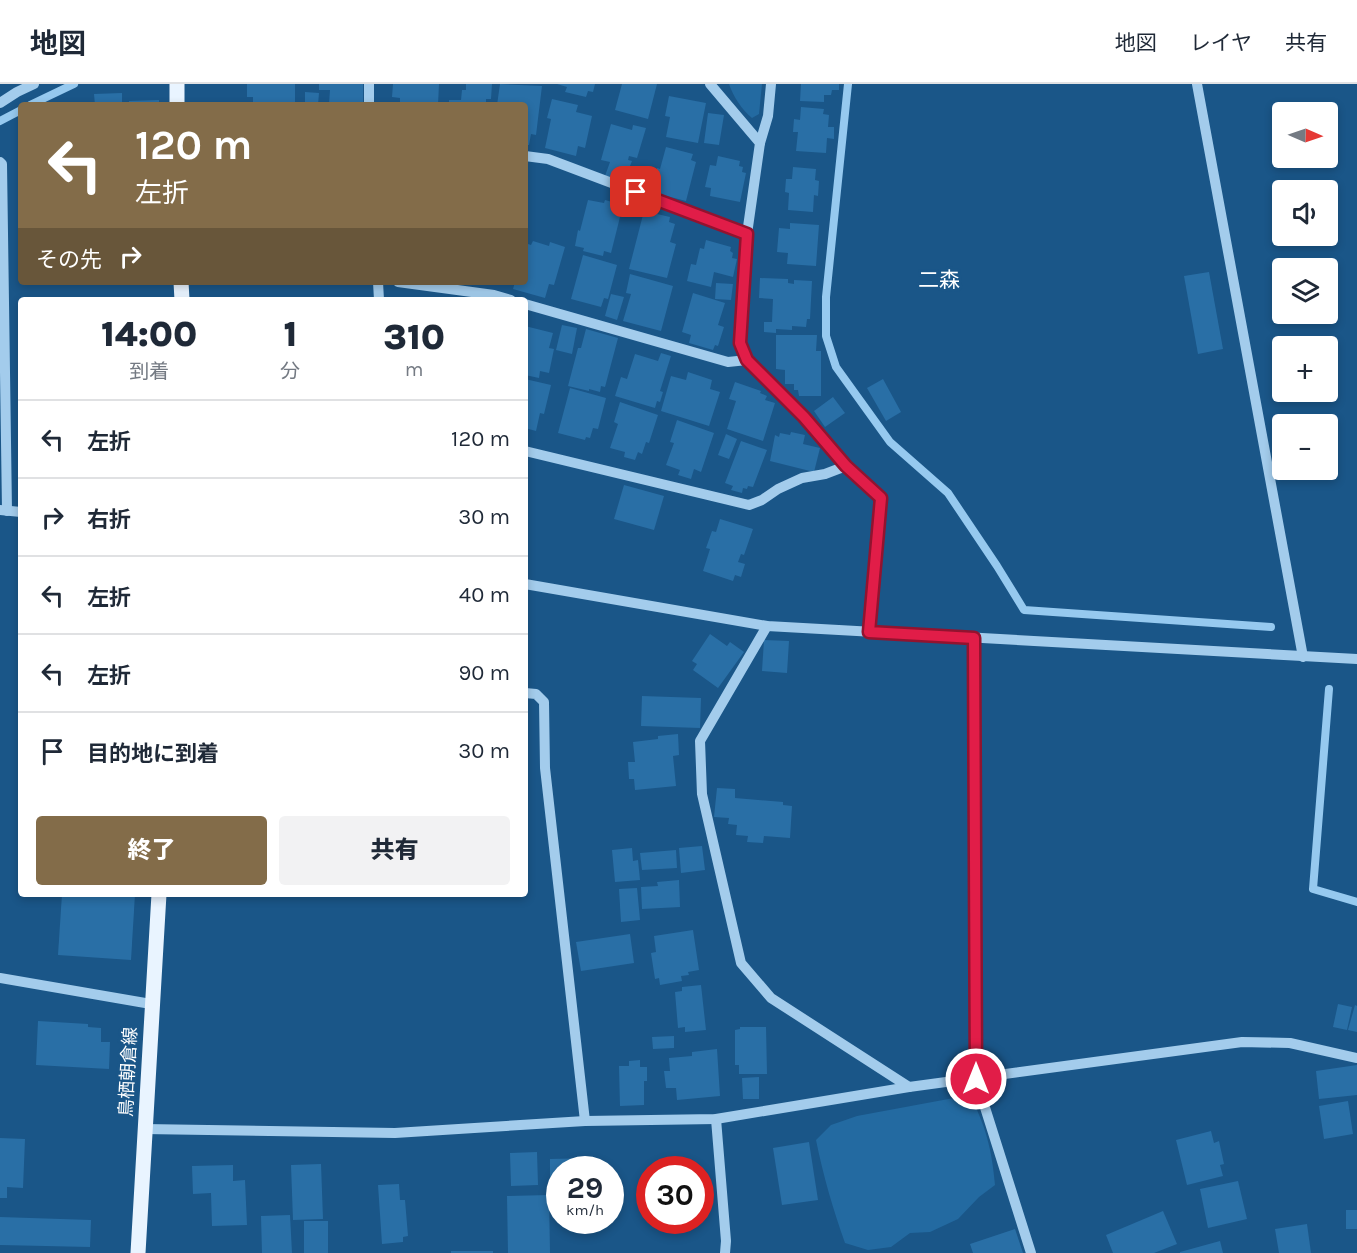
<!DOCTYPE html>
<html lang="ja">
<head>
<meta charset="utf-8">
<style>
  body { margin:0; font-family:Karla,"Noto Sans JP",sans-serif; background:#f2f2f3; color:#1f2937; height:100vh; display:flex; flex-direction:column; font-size:22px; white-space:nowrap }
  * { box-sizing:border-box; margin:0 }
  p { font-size:20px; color:#747a83 }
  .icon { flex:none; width:33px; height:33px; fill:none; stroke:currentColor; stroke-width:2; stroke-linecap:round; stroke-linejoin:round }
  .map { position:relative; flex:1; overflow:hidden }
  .details { position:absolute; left:18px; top:213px; width:510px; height:600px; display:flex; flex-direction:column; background:#fff; border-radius:6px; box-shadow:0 3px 9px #0003 }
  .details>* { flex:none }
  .guide { position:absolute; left:18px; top:18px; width:510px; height:183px; border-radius:6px; box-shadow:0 3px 9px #0003; background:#836c49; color:#fff; overflow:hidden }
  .needle { width:39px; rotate:92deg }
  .tools { position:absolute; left:1272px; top:18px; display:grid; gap:12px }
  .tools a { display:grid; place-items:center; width:66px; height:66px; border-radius:6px; background:#fff; box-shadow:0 3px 9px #0003; font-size:30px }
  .speed { position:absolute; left:546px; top:1072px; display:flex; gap:12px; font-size:30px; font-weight:700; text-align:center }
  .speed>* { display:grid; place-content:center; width:78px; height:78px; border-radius:50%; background:#fff; box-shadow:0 3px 9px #0003; line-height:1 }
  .speed small { font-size:15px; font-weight:400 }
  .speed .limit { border:9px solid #d22; background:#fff; color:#111 }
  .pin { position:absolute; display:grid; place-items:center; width:51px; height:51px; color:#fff; margin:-26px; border-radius:12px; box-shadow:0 3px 9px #0006 }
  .me { position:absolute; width:66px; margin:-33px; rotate:0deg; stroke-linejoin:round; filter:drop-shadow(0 0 4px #0008) }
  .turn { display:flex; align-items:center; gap:21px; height:126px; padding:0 18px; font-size:27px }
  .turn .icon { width:78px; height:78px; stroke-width:2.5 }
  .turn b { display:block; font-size:42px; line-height:51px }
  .then { display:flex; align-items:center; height:57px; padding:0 18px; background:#0003; gap:12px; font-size:22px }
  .eta { display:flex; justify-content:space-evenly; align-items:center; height:102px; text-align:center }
  .eta b { font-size:36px; font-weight:800; line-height:42px }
  .cta { display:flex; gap:12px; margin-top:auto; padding:12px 18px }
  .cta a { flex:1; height:69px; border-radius:6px; background:#836c49; color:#fff; font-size:24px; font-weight:800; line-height:69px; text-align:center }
  .cta a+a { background:#f2f2f3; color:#1f2937 }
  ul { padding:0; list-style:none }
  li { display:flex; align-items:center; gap:18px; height:78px; padding:0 18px; border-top:2px solid #e0e1e3 }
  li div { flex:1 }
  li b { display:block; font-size:22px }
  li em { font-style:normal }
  header { display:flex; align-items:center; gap:36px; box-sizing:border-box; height:84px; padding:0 30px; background:#fff; border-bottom:2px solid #e0e1e3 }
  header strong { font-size:28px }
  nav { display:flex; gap:33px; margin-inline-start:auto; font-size:21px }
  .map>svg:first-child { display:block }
  .green { fill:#236aa1 }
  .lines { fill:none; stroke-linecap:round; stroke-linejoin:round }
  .stream { stroke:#96c9ef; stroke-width:8 }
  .building { fill:#296fa6 }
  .minor { stroke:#a3ccec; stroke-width:10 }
  .major { stroke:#e9f4ff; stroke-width:15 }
  .route-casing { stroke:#92132f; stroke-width:15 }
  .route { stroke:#e11d48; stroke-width:10 }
  .labels { text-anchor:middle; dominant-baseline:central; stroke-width:6; stroke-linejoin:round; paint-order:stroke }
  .street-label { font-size:18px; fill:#fff; stroke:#1a5688 }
  .quarter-label { font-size:21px; fill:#fff; stroke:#1a5688 }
</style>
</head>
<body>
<header>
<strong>地図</strong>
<nav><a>地図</a><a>レイヤ</a><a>共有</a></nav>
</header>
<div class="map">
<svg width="1357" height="1169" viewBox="0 0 1357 1169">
  <rect width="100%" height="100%" fill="#1a5688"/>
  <g class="green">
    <path d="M729,0H762L759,30L752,34C742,26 733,12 729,0Z"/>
    <path d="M970,1011C986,1043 992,1066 995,1101L979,1113L958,1135L930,1148L910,1149L891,1163L868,1166L845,1159C833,1125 823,1091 816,1056L831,1041L857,1032Z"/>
  </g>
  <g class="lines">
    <g class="stream">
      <path d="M848,0L826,213V252L836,283L890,358L948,409L997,482L1024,526L1271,543"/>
      <path d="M30,21L74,0"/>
      <path d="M0,37L21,26"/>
      <path d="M1329,605L1313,805L1357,818"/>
    </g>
  </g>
  <g class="building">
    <path d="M247,0H295V21H253V13H247Z"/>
    <path d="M319,0H363V20H329L330,6H319Z"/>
    <path d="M393,0H439L438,21H400V14L392,13Z"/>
    <path d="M466,0H492L491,15H486V21H449V16H461L462,6H466Z"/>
    <path d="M500,0L542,2L536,51L531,50L529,61H525V21H497Z"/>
    <path d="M557,0H595L593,8L588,7L586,13L565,8L567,3Z"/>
    <path d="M622,0H657L648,35L615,26Z"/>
    <path d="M801,0H839V6H832L831,11H824V18L800,17Z"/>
    <path d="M305,8L319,9L318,21H305Z"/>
    <path d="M122,9V21H95L94,10Z"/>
    <path d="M669,12L706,19L698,59L666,53L670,33L665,32Z"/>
    <path d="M552,15L578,21L576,28L592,32L585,64L578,62L576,72L545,64L551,35L547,34Z"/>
    <path d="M159,16V21H129V17Z"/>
    <path d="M801,23L824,25L823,30L829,31L828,43H834V55L827,54L826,69L796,67L798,48H793L794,35L800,36Z"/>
    <path d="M708,29L724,31L719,61L704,59Z"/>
    <path d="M611,40L632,46L633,41L646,44L637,74L629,72L628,76L632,77L630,82L637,83L632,100L605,92L610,78L601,76Z"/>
    <path d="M666,63L693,70L691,76L696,78L686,117L655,109L659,93L655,92L657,84L660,85Z"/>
    <path d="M718,72L740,77L739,82L743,83L742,88L746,89L740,118L710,112L711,104L705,103L710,81L716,82Z"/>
    <path d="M793,83L816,85L815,96L819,97L818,112L814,111L813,128L788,126L789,109L785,108L786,95H792Z"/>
    <path d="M588,116L604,119L605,116L623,121L611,169L604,167L603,172L583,167L584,164L575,162L578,146L580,147Z"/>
    <path d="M644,127L670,133L669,138L675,140L670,158L676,160L667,194L629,185Z"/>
    <path d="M790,139L819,141L816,182L787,180L788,169L777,168L779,144L790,145Z"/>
    <path d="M706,156L731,163L730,167L733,169L732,174L737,175L733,193L714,188L711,203L687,197L691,180L696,181L700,164L704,165Z"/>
    <path d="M533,157L549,162L550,158L565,163L554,201L549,200L545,214L513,205L515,198H525V159L531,161Z"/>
    <path d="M583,171L617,181L608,215L604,214L601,223L571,215Z"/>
    <path d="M1209,188L1223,265L1198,270L1184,192Z"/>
    <path d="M630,190L673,202L661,247L623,237L631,210L626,209Z"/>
    <path d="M760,194L788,195V199L794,200V196L812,197L810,235H807L806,243L792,242V246L776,245V249L764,248V238H772L773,215L759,214Z"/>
    <path d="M716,199L733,200L731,216L715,215Z"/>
    <path d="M693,209L725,219L718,241L724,243L718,262L715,261L713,266L689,259L691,251L682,248Z"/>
    <path d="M611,210L624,213L617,236L605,232Z"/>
    <path d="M562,241L577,244L572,270L556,266Z"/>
    <path d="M525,242L553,249L549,264L554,265L549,289L540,287L539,294L525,291Z"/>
    <path d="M586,245L618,254L605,303L601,302L600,308L589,305V307L568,302L578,264H581Z"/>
    <path d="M776,251H817L816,267H821V312H799L798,306H794V300H785V286L776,285Z"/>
    <path d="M661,269L671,272L660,307L663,308L660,318L657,317L655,324L615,312L621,293L627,295L635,270L658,277Z"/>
    <path d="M688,288L712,296L710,305L720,308L709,342L661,327L671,292L686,296Z"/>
    <path d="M525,295L551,301L544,330L540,329L536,347L525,344Z"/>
    <path d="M883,295L901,328L886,337L867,304Z"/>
    <path d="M735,298L761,307L760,309L767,312L765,316L775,319L763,357L727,345L736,317L729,315Z"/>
    <path d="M570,304L606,314L598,345L593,344L590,354L586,353L585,356L558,349Z"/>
    <path d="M833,313L845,329L825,343L814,327Z"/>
    <path d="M620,318L658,331L649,359L646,358L642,370L638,368L635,376L624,373L625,368L610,364L618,340L614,338Z"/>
    <path d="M677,336L714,349L701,388L694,385L691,395L678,391L680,386L666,381L674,359L670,358Z"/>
    <path d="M791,348L805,351L803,360L820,364L814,388L770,377L775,351L779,353L780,349L790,351Z"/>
    <path d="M726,350L737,355L729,375L718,371Z"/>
    <path d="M741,357L767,366L753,403L748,402L747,405L743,404L742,409L731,406L733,402L725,399Z"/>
    <path d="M624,401L664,412L654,446L614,435Z"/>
    <path d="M720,435L753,445L744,471L741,470L738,478L745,480L741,493L735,491L733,497L703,487L710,465L706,464L712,447L716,448Z"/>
    <path d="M710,550L727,562L730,558L744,568L718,604L693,586L697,580L692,577Z"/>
    <path d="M764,556L789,557L787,589L762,587Z"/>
    <path d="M642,612L701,614L700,644L641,642Z"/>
    <path d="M678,650L679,671L673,672L676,702L635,706L634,695H629L628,678H635L633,658L658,655V652Z"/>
    <path d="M717,704L735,705V714L783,718V721L792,722L790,754L764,752L763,759L747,758L748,752L736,751L737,741L728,740L729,734L714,733Z"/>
    <path d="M702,762L705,786L681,789L679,764Z"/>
    <path d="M632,764L633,777L638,776L640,796L615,798L612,766Z"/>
    <path d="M676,766L677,784L642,786L640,769Z"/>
    <path d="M679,796L680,823L642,825L641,803L658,802L657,798Z"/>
    <path d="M637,804L640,836L621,838L619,805Z"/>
    <path d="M62,810H135L131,876L58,871Z"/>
    <path d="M693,846L699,886L688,888L689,891L681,892L682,897L660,901L659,894L655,895L651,869L656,868L654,852Z"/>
    <path d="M630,850L634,879L581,887L576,858Z"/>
    <path d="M701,901L706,946L685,948V943L678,944L675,908L682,907V903Z"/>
    <path d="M1338,920L1352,923L1347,946L1333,943Z"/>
    <path d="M1355,921L1357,922V948L1348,946Z"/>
    <path d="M38,937L88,940V943L101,944V958H110L109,985L36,981Z"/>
    <path d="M740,943H766L767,990H739V981H735V946L740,945Z"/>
    <path d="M674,952V964L653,965L652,953Z"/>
    <path d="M717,965L720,1012L677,1016L676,1004H666L664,987H670L669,974L692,972V968Z"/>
    <path d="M640,976V983H647V997H644V1021L620,1022L619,982H629V977Z"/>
    <path d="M1357,981V1011L1319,1015L1316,987Z"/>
    <path d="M759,993V1015H743L742,994Z"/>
    <path d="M1348,1017L1353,1050L1324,1055L1319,1022Z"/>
    <path d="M1211,1047L1214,1059L1219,1057L1224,1080L1220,1081L1223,1092L1187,1101L1176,1056Z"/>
    <path d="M0,1054L25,1055L23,1104L7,1103V1114H0Z"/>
    <path d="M809,1058L818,1116L782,1121L773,1064Z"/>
    <path d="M537,1068L538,1101L511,1102L510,1069Z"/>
    <path d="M594,1074V1086H560V1101H550V1075Z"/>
    <path d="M321,1080L323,1135L293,1136L291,1081Z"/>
    <path d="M233,1081V1097L245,1096L247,1141L212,1142L211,1109L193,1110L192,1082Z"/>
    <path d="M1238,1097L1247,1135L1208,1144L1200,1105Z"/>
    <path d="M399,1100L400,1116H405L408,1152L403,1153V1158L382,1160L378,1101Z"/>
    <path d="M549,1111L550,1169H508L507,1112Z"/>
    <rect x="1346" y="1126" width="11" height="19"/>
    <path d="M1163,1127L1177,1160L1154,1169H1113L1106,1151Z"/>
    <path d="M290,1131L292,1169H262L261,1132Z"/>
    <path d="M0,1133L91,1136L90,1163L0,1161Z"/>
    <rect x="304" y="1137" width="24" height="32"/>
    <path d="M1307,1140L1311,1169H1279L1275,1145Z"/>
    <path d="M1015,1145L1023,1169H973L970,1160Z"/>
    <path d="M1220,1157L1223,1169H1180V1168Z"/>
    <rect x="451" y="1167" width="42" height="2"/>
  </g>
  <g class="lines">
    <g class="minor">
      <path d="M369,0V21"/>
      <path d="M1197,0L1303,573"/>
      <path d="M0,19L17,8L34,0"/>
      <path d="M760,59L768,32L771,0"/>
      <path d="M525,72L548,75L747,150"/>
      <path d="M0,78L2,80L7,427"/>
      <path d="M378,198L379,216"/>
      <path d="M398,198L494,211L511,216"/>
      <path d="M525,220L728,278L747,276L740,259L747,150L760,59L710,0"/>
      <path d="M747,276L804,333L846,382L881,414L869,548"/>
      <path d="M525,367L749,421L762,416L778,405L802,394L825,390L846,382"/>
      <path d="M0,426L21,428"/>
      <path d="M525,500L767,542L1357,575"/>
      <path d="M767,542L700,657L702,710L741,879L771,914L909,1003"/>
      <path d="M974,554L976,995L1031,1169"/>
      <path d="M525,609L536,610L544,618L545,684L585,1037"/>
      <path d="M0,894L151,920"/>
      <path d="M716,1035L726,1157L725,1169"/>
      <path d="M144,1045L395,1049L585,1037L716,1035L909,1003L1242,958L1290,959L1357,974"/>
    </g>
    <g class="major">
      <path d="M177,0V21"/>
      <path d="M181,198L182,216"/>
      <path d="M138,1169L159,810"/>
    </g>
  </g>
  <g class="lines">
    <defs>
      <path id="route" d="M636,108L747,150L740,259L747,276L804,333L846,382L881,414L869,548L974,554L976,995"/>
    </defs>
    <use href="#route" class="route-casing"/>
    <use href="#route" class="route"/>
  </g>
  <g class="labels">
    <g class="street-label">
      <text transform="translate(128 988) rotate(-87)">鳥栖朝倉線</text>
    </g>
    <g class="quarter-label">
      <text x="939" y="196">二森</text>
    </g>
  </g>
</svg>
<div class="tools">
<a><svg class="needle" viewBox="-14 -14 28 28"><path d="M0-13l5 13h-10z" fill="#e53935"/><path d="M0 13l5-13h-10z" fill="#747a83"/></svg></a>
<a><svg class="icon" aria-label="sound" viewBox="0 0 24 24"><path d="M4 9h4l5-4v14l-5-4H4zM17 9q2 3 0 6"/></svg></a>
<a><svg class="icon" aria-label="layers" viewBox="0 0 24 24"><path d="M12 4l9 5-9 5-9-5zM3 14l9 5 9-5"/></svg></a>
<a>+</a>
<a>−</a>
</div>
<div class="speed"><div>29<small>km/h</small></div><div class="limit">30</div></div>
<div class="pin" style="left:636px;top:108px;background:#d93025"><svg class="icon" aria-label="arrive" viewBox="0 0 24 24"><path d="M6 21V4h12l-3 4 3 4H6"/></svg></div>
<svg class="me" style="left:976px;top:995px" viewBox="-20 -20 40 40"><circle r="17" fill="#e11d48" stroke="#fff" stroke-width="3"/><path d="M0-11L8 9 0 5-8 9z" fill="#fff"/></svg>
<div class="guide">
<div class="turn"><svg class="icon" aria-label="left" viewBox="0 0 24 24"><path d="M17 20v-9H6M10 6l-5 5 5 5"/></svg><div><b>120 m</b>左折</div></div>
<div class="then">その先<svg class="icon" aria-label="right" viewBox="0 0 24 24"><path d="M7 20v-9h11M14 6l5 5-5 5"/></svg></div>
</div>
<section class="details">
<div class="eta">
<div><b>14:00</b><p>到着</p></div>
<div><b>1</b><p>分</p></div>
<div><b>310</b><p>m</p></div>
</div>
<ul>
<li><svg class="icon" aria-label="left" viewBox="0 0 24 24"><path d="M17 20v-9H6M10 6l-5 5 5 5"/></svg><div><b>左折</b></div><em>120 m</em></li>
<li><svg class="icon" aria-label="right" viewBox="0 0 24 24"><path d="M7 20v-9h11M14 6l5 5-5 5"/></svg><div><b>右折</b></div><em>30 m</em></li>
<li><svg class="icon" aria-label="left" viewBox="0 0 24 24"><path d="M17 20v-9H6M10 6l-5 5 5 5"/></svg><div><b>左折</b></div><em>40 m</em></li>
<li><svg class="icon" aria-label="left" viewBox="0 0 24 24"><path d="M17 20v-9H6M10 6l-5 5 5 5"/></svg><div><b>左折</b></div><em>90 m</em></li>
<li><svg class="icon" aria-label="arrive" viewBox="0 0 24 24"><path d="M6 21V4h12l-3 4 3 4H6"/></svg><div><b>目的地に到着</b></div><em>30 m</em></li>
</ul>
<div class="cta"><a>終了</a><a>共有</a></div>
</section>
</div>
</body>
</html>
